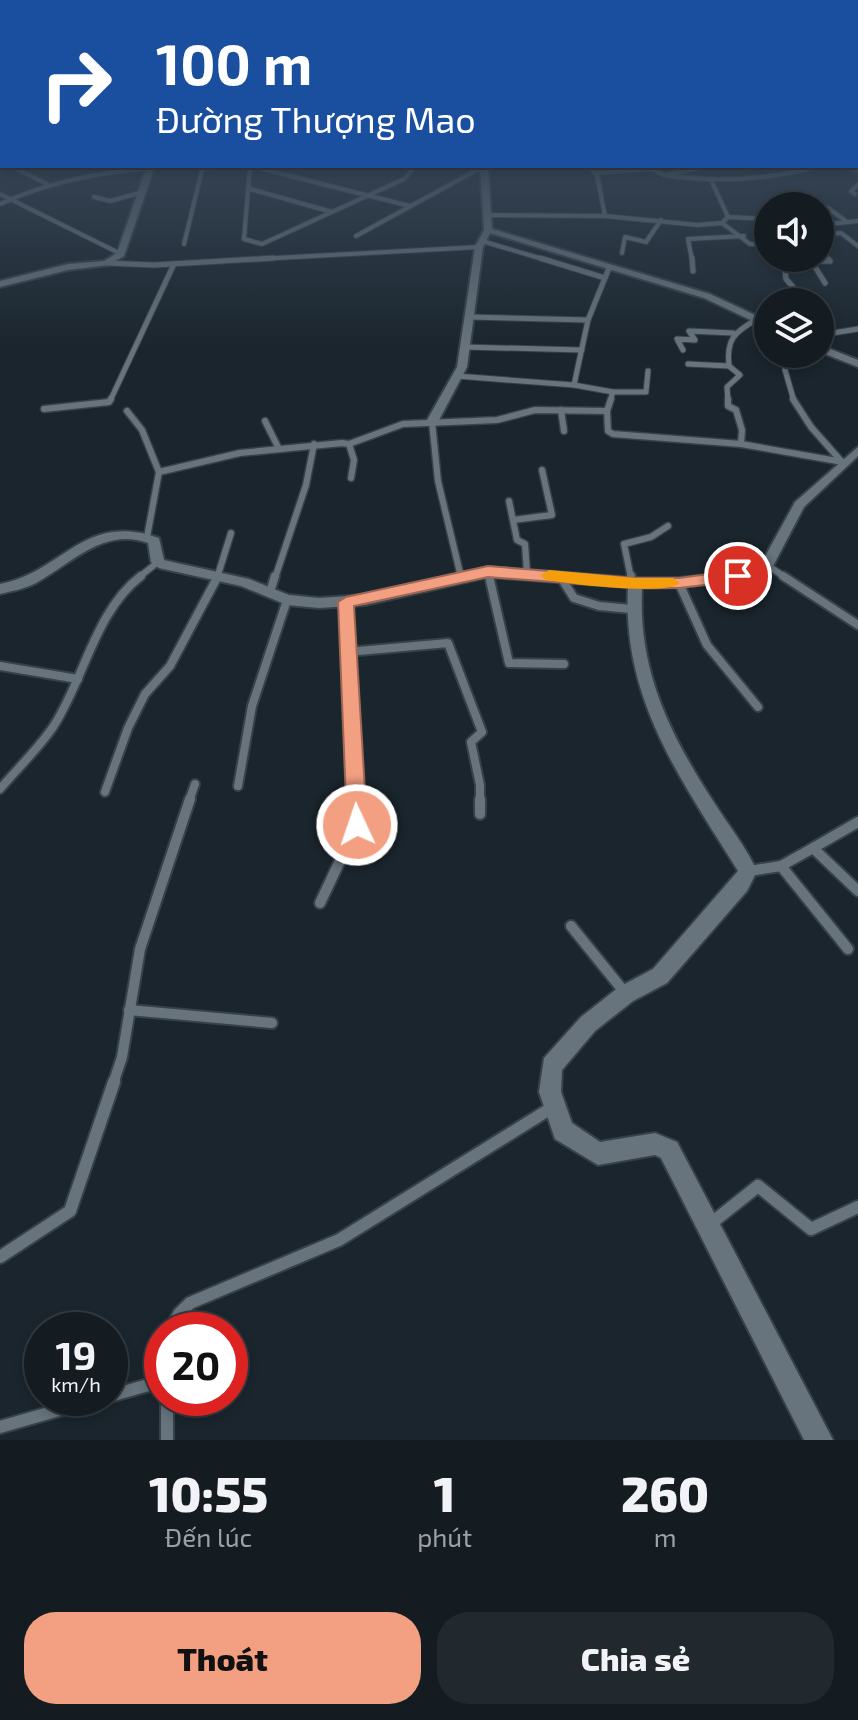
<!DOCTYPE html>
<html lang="vi">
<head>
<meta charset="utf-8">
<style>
  body { margin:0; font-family:"Exo 2",sans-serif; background:#21292f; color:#f1f3f6; height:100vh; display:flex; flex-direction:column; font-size:30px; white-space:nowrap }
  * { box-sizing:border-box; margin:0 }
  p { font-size:26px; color:#9da1a5 }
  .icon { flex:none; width:44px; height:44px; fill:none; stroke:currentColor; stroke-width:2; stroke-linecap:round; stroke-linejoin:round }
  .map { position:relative; height:1440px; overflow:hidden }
  .panel { display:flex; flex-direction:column; background:#141c22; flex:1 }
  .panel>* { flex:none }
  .hud { position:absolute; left:0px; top:0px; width:858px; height:168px; box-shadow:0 4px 12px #0003,0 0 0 2px #333a40; background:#1a4fa0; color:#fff; overflow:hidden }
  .buttons { position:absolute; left:754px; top:192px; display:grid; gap:16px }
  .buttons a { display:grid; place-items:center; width:80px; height:80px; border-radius:50%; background:#141c22; box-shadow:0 4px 12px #0003,0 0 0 2px #333a40; font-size:40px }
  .speed { position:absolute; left:24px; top:1312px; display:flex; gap:16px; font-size:40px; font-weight:700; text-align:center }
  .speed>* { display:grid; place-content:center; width:104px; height:104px; border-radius:50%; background:#141c22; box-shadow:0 4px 12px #0003,0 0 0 2px #333a40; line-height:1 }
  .speed small { font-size:20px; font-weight:400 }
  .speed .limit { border:12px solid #d22; background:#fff; color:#111 }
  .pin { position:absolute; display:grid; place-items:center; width:68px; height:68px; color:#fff; margin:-34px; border:4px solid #fff; border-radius:50%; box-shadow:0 2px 8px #0007 }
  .me { position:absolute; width:88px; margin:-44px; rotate:357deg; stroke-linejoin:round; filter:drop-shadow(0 0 6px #0008) }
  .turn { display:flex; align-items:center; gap:28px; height:168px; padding:0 24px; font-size:36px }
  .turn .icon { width:104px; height:104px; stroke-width:2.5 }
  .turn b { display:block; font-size:56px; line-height:68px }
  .eta { display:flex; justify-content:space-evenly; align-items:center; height:136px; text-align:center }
  .eta b { font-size:48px; font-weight:800; line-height:56px }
  .action { display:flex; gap:16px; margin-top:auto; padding:16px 24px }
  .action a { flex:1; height:92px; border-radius:32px; background:#f3a082; color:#111; font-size:32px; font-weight:800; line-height:92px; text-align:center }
  .action a+a { background:#21292f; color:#f1f3f6 }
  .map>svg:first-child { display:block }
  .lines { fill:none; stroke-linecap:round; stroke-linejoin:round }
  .service-far5-casing { stroke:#384147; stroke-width:6 }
  .service-far4-casing { stroke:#384147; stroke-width:7 }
  .service-far3-casing { stroke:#384147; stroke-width:9 }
  .service-far2-casing { stroke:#384147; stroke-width:12 }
  .service-far1-casing { stroke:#384147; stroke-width:14 }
  .service-casing { stroke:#384147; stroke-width:16 }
  .minor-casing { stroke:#384147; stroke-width:4 }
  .service-far5 { stroke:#67747d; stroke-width:4 }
  .service-far4 { stroke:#67747d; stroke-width:5 }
  .service-far3 { stroke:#67747d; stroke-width:6 }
  .service-far2 { stroke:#67747d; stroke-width:8 }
  .service-far1 { stroke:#67747d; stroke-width:10 }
  .service { stroke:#67747d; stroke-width:12 }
  .minor { fill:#67747d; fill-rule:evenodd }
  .route { fill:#f3a082; stroke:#9e6854; stroke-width:2 }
  .slow { fill:#f59e0b }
</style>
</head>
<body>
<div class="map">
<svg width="858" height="1440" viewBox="0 0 858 1440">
  <rect width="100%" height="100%" fill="#1a252d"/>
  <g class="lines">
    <defs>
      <g id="service-far5">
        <path d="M11,166L47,184"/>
        <path d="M250,166L244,239L262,244L404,179L416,166"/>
        <path d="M250,166L410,206"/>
        <path d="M589,166L597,175L605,216"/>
        <path d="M202,168L252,166"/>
        <path d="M595,173L651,169L664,175L711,166"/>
        <path d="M664,175C717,183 768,180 820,166"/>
        <path d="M250,189L332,212"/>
        <path d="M0,194L121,254"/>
        <path d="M855,194L851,191L858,185"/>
        <path d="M94,197L110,201L143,192"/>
        <path d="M0,204C48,182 97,173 150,168"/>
        <path d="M828,208L847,222"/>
        <path d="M488,215L605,216L698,225L722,223L728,217L712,182"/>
        <path d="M728,217L768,219"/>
        <path d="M722,223L750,244H768"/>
        <path d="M820,225L858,221"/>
        <path d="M820,235L841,233L858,246"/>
        <path d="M356,236L484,166"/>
        <path d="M482,241L546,260"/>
        <path d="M184,244L203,166"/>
        <path d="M820,251L829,260"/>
        <path d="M622,253L625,237L646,242L661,220"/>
        <path d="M238,260L479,247"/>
        <path d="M692,260L688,239L744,236"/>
      </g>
      <g id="service-far4">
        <path d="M540,258L605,278"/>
        <path d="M692,258L693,271"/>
        <path d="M827,258L830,261"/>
        <path d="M812,262L825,283"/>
        <path d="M106,263L154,265L274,258"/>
        <path d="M806,302L786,279L784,263L830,261"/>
        <path d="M470,317L588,320"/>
        <path d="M820,335L858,329"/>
        <path d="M465,347L582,350"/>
        <path d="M683,350L677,339L695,340L689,331L733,333"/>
        <path d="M786,354L785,370L794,401"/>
        <path d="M688,364L729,366"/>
        <path d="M456,376L574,385L613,392"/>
        <path d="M574,385L588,320L609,268"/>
        <path d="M110,401L174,264"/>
        <path d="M610,401L613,392H646L648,371"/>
        <path d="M728,401L727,387L740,375L729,366C726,340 734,332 756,320"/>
      </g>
      <g id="service-far3">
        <path d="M611,399L607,411L608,431L613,434L741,444L843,462"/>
        <path d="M728,399V406L736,410L742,430L741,444"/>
        <path d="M793,399L811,427L842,462"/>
        <path d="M44,409L109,402L111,399"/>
        <path d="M561,410L564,431"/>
        <path d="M127,411L142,430L159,472L147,537"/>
        <path d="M265,421L278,447"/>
        <path d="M432,422L438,481L461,577"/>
        <path d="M349,444L403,424L497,420L535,410L607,411"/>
        <path d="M159,472L240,453L342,443L349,444L354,460L351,478"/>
        <path d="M509,501L517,540L525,544L527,573"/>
        <path d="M513,520L552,515L542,470"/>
        <path d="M767,565L786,578"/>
        <path d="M488,572L489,578"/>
        <path d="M138,578L158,562"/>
        <path d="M217,578L231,533"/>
        <path d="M275,578L306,485L314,444"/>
        <path d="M631,578L624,544L651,537L668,526"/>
      </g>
      <g id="service-far2">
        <path d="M489,576L509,663L564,664"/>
        <path d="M560,576L574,598L599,606L631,609"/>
        <path d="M631,576L632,583"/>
        <path d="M783,576L858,625"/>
        <path d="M679,583L707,645L758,707"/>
        <path d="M270,592L275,576"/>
        <path d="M346,602L356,801"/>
        <path d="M347,652L448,643L482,732L471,742L480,785V801"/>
        <path d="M0,666L78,679"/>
        <path d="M238,786L252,706L287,600"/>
        <path d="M0,789C17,769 38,749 53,727C84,680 95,611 141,576"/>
        <path d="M105,792L128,728L145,694L170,666L218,576"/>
        <path d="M189,801L195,784"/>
      </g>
      <g id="service-far1">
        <path d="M480,799V814"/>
        <path d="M813,848L858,822"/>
        <path d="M781,866L813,848L858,891"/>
        <path d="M749,871L781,866L848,949"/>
        <path d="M320,903L357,825L356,799"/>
        <path d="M571,926L626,994"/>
        <path d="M129,1010L272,1023"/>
        <path d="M113,1084L122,1057L140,949L190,799"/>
      </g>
      <g id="service">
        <path d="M709,1225L758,1186L811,1229L858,1207"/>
        <path d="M0,1257L70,1211L114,1082"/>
        <path d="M171,1330L179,1314L190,1303L339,1240L553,1107"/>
        <path d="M110,1396L162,1381"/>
        <path d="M167,1398V1440"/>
        <path d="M0,1427L101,1398"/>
      </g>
      <g id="minor">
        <path d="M147,166H155L124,256L109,265L68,270L0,287V281L68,264L104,261L117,253Z"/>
        <path d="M480,166H488L492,229L710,294L768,321V328L704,298L490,233L483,247L467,367L438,422L428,424L426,422L457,367L475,247L484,230Z"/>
        <path d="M843,166L858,168V172L844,168Z"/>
        <path d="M820,345L858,360V367L820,352Z"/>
        <path d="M858,447V456L804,507L772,568C729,584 687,588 642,588C638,671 670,735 715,804C729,826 746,847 757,871L747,891L667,983L633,1001L595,1031L562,1070L561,1092L572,1123L600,1142L655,1133L677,1142L833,1440H804L661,1158L655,1155L598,1165L555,1139L539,1092L544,1058L581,1017L619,987L653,969L738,871C681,779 622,700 628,587L488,577L365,605L319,608L287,605L241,586L159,568L151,562L148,543C104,527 72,563 36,583C25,589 12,591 0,594V584C63,572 84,511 159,538L164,560L168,561L249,579L289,595L319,598L365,595L488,567L635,578H679L736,572L762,562L795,502Z"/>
      </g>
    </defs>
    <use href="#service-far5" class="service-far5-casing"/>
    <use href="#service-far4" class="service-far4-casing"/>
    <use href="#service-far3" class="service-far3-casing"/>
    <use href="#service-far2" class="service-far2-casing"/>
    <use href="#service-far1" class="service-far1-casing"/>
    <use href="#service" class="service-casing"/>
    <use href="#minor" class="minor-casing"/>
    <use href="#service-far5" class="service-far5"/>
    <use href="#service-far4" class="service-far4"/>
    <use href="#service-far3" class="service-far3"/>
    <use href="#service-far2" class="service-far2"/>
    <use href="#service-far1" class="service-far1"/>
    <use href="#service" class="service"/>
    <use href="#minor" class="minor"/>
  </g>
  <linearGradient id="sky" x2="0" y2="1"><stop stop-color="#0e1419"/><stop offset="0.42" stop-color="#384657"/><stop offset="1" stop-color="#384657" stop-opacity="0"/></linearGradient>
  <rect width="858" height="350" fill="url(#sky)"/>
  <path class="route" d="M488,566L635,578H679L738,570L746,576L738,581L679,588H635L488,577L354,606L367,825L364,831L357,833L350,831L347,825L338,602L346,597Z"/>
  <path class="slow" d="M549,570L635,578H673L680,583C667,596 565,584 544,579L541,575Z"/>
</svg>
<div class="buttons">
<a><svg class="icon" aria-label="sound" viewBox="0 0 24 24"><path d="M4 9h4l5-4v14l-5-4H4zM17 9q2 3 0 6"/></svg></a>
<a><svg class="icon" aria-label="layers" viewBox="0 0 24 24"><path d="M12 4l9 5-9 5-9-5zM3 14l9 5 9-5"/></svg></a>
</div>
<div class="speed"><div>19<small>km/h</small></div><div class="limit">20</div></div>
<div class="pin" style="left:738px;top:576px;background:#d93025"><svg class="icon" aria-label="arrive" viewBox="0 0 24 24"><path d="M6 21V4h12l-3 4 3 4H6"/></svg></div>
<svg class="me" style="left:357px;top:825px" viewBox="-20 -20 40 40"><circle r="17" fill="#f3a082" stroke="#fff" stroke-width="3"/><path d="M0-11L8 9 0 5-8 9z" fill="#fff"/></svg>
<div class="hud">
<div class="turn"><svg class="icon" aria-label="right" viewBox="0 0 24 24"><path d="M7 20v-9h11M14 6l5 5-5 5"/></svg><div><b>100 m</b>Đường Thượng Mao</div></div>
</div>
</div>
<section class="panel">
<div class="eta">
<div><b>10:55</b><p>Đến lúc</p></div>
<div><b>1</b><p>phút</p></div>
<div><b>260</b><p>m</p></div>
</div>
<div class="action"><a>Thoát</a><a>Chia sẻ</a></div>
</section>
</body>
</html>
